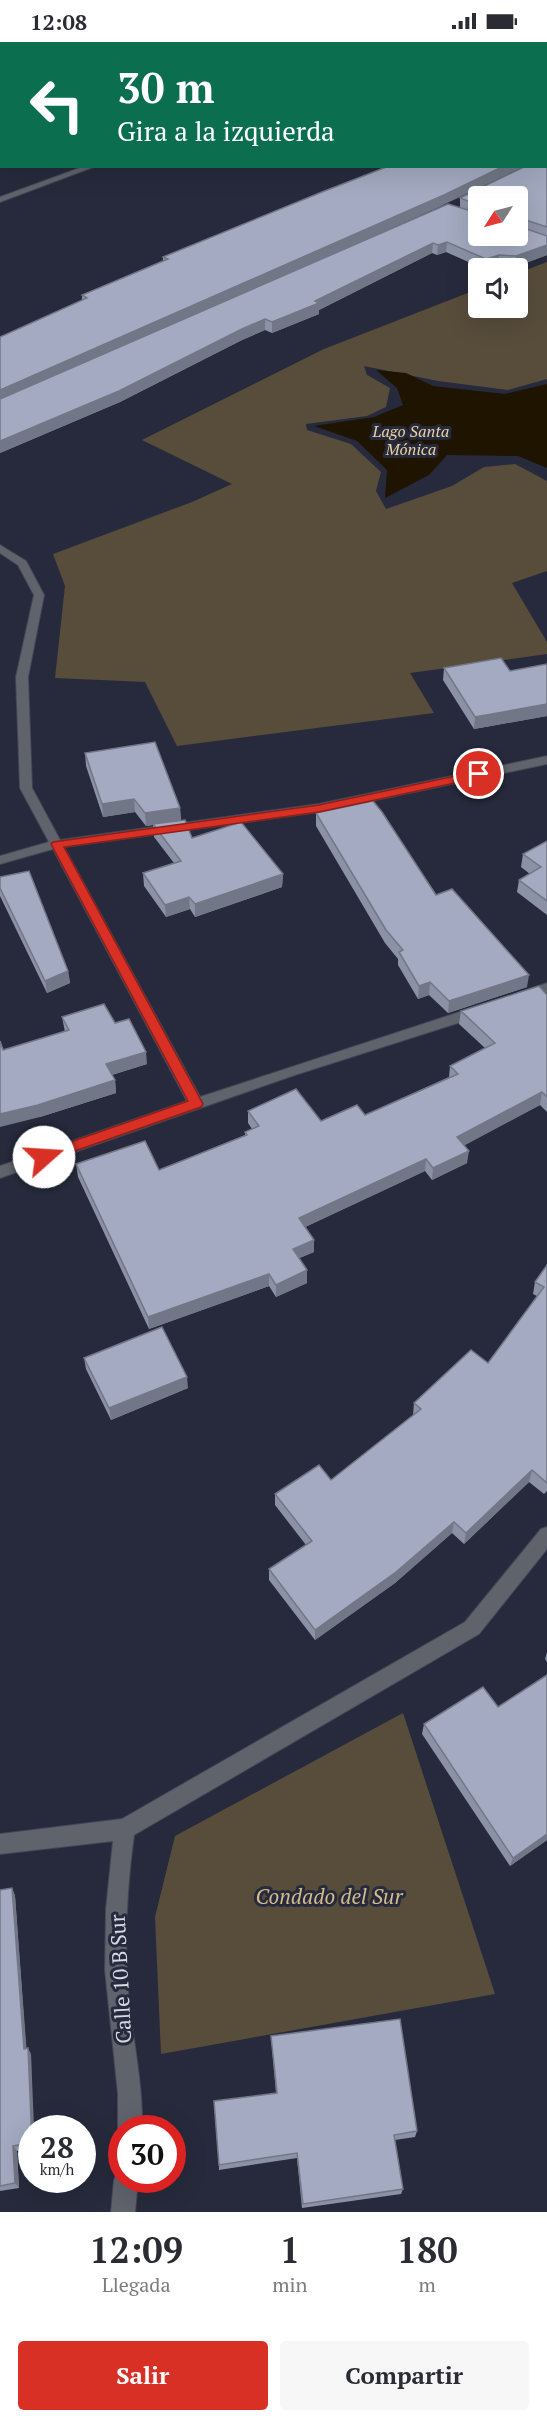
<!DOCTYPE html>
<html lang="es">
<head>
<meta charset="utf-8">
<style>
  :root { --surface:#fff; --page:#f7f7f7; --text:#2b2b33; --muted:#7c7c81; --accent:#d93025 }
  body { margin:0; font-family:"PT Serif",serif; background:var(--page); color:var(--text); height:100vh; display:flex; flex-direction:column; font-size:22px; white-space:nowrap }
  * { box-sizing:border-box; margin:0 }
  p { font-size:20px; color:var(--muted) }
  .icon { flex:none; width:33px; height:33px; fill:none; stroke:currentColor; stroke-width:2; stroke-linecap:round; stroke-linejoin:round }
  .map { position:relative; height:2170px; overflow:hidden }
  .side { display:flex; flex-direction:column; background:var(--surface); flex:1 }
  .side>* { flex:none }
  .guide { position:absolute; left:0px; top:0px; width:548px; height:126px; box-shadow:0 6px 24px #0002; background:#0b6e4f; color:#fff; overflow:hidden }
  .needle { width:39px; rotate:234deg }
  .tools { position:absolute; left:468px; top:144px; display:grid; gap:12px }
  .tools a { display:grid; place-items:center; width:60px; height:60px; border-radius:6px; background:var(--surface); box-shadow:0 6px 24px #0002; font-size:30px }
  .speed { position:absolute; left:18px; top:2073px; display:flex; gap:12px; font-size:30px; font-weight:700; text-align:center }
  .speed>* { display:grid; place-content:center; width:78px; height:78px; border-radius:50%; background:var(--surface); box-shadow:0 6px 24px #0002; line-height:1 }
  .speed small { font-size:15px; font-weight:400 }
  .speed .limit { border:9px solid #d22; background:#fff; color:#111 }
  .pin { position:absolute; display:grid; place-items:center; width:51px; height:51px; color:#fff; margin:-26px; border:3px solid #fff; border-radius:50%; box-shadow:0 2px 6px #0007 }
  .me { position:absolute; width:66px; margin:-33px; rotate:71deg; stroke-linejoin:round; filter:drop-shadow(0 0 4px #0008) }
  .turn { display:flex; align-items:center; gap:21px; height:126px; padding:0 18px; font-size:27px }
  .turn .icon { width:78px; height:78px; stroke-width:2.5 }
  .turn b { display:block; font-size:42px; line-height:51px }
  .eta { display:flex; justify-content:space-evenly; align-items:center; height:102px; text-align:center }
  .eta b { font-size:36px; font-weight:600; line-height:42px }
  .cta { display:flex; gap:12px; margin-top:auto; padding:12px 18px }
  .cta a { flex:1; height:69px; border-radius:6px; background:var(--accent); color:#fff; font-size:24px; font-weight:600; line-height:69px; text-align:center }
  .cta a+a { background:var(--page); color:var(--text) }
  .status { display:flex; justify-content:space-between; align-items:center; height:42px; padding:0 30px; background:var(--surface); direction:ltr }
  .status svg { height:16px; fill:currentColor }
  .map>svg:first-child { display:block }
  .green { fill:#584d3b }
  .water { fill:#1f1400 }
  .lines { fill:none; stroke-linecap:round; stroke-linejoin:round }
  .minor-casing { stroke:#424657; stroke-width:2 }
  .minor { fill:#60636c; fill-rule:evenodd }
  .wall { fill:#8c92a6; fill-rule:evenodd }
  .shaded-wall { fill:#727787 }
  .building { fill:#a3aac1; stroke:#727787; stroke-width:1.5 }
  .route { fill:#d93025; stroke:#8d1f18; stroke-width:1.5 }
  .labels { text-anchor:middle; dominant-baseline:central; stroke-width:6; stroke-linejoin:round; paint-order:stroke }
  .far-water-label { font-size:16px; font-style:italic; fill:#ecd1a0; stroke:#262a3c }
  .near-park-label { font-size:21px; font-style:italic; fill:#d5bb8a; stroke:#262a3c }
  .near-street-label { font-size:21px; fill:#d6d9e5; stroke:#262a3c }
</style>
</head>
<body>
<div class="status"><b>12:08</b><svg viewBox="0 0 49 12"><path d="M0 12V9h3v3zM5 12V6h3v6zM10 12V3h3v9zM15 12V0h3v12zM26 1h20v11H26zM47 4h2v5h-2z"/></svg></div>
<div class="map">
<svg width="547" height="2170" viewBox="0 0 547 2170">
  <rect width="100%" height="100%" fill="#262a3c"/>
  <g class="green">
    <polygon points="547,220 547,337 508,348 438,339 364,324 367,333 390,346 386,365 367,374 306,382 307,388 351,402 381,430 376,449 386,467 452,444 484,425 515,422 547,439 547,529 512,541 547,600 547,612 410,631 434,671 177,704 145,640 55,636 65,544 53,512 192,460 232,442 142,398 324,307 478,247 478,266 518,266 518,231"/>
    <polygon points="403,1671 495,1952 161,2012 155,1875 175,1794"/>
  </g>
  <polygon class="water" points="376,328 406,331 433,344 505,352 547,342 547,426 518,414 447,413 429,433 385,456 387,428 357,399 314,384 374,375 403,363 397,346"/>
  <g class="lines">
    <g class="minor-casing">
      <g id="minor">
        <polygon points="490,0 502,0 486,2"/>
        <rect x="546" y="91" width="1" height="4"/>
        <polygon points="85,124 96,124 0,160 0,155"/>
        <polygon points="0,503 26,519 44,553 28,635 32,746 60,798 319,762 547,714 547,722 319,770 64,805 200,1055 478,964 483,965 485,969 483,973 295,1033 0,1136 0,1124 187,1059 53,807 0,822 0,814 49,800 20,746 16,635 34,553 18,523 0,511"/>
        <polygon points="547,941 547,951 523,959 516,954 518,951"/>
        <path d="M547,1485V1507L479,1592L134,1793C127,1844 124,1897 128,1949C132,1995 143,2040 142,2086H122V2093L118,2086V2052L105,1928L106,1867L113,1799L0,1812V1792L122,1777L465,1580L541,1487Z"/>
        <polygon points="122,2128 122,2138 138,2138 135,2170 111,2170 114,2138 118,2130"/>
      </g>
    </g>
    <use href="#minor" class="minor"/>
  </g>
  <g class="wall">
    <path d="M547,98V213L515,225L498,224L490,226H482L446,210L437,213L432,211L319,268V272L272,291L265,288L242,298L120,360L0,411V295L82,258V253L163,219V215L443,163L310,222L460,166V156L546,124ZM478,154L518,194H478Z"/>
    <polygon points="547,622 547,674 474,687 443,638 444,626 510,629"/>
    <polygon points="85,711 180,766 181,779 192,796 283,832 282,845 195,875 190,867 166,875 144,844 143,831 174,821 154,795 153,783 146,784 135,770 103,775 86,724"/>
    <polygon points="316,771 436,853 527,945 448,971 429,953 418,957 398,923 398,917 385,901 316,784"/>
    <polygon points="547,799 547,873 517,850 519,838 530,832 521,825 523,812"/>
    <polygon points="0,835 68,929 70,941 47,951 0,854"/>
    <polygon points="547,953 547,1070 540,1063 464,1103 467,1121 432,1138 425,1129 305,1185 314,1210 299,1216 307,1228 307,1241 276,1255 269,1244 149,1287 78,1135 76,1122 159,1128 245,1093 245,1090 252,1087 248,1081 248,1069 321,1079 365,1073 449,1035 450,1024 485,1006 459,982 461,969"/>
    <polygon points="62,975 115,981 147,1022 112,1033 115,1038 116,1051 40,1075 3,1008 65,990"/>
    <polygon points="547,1223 547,1449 544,1452 529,1440 464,1502 452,1491 395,1541 315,1598 269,1538 269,1527 306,1503 275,1463 275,1452 331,1438 413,1373 414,1361 488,1321 537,1254 533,1252 535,1240"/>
    <polygon points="84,1316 188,1346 111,1378 86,1327"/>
    <polygon points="547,1610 547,1620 545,1617"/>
    <polygon points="424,1682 547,1798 510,1824 422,1692"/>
    <polygon points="12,1846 15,1854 26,2006 31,2012 32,2107 17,2109 19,2146 0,2149 0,1848"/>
    <polygon points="271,1994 417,2089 415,2095 395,2098 403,2147 401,2152 302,2166 297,2116 219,2128 219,2123 276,2051"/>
  </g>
  <g class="shaded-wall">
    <polygon points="504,124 525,124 443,163 0,360 0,348"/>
    <polygon points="447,200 446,210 437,213 438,203"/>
    <polygon points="433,201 432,211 319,268 319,272 272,291 272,280"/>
    <polygon points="547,203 547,213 515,225 516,214"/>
    <polygon points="499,213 498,224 490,226 486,226 486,217"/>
    <polygon points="265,277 265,288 242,298 120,360 0,411 0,399"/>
    <polygon points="547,662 547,674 474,687 475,675"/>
    <polygon points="134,757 135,770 103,775 102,762"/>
    <polygon points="180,766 181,779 146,784 145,771"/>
    <polygon points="283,832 282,845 195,875 195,862"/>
    <polygon points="189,855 190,867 166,875 165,863"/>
    <polygon points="68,929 70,941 47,951 45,939"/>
    <polygon points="529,933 527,945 448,971 449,959"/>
    <polygon points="430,940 429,953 418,957 419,944"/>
    <polygon points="146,1010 147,1022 108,1034 106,1022"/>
    <polygon points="115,1038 116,1051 40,1075 0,1085 0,1072"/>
    <polygon points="542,1050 540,1063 456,1108 457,1095"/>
    <polygon points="469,1109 467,1121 432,1138 433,1126"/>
    <polygon points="426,1117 425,1129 299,1188 299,1176"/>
    <polygon points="314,1198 314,1210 293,1219 293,1207"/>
    <polygon points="307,1228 307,1241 276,1255 276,1243"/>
    <polygon points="269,1232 269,1244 149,1287 148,1275"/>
    <polygon points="187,1335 188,1346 111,1378 109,1366"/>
    <polygon points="532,1428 529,1440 464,1502 466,1491"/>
    <polygon points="454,1480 452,1491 395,1541 315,1598 315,1588"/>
    <polygon points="547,1792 547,1798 510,1824 513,1816"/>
    <polygon points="12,1846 15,1854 27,2013 24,2007"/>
    <polygon points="28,2006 31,2012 34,2086 32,2086"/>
    <polygon points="13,2104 17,2109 19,2146 15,2141"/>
  </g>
  <g class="building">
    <polygon points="546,98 547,98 547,185 520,176 518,178 518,154 478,154 478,163 460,156 526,124 546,124"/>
    <polygon points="389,124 504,124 444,153 0,348 0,295 87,256 82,253 168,217 163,215 322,150"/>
    <polygon points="448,162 478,171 478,194 518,194 518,184 547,194 547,203 516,214 499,213 486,217 447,200 438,203 433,201 315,259 319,261 272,280 265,277 242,287 119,349 0,399 0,357"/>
    <polygon points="501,616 510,629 547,622 547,662 475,675 444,626"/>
    <polygon points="155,700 180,766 145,771 134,757 102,762 85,711"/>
    <polygon points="373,759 382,770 436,853 452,847 529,933 449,959 430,940 419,944 399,910 403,908 386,888 316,771"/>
    <polygon points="185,778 192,796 241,780 283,832 195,862 189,855 165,863 143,831 181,819 153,782"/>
    <polygon points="547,799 547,859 519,838 541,825 523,812"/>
    <polygon points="29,829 68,929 45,939 0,846 0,835"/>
    <polygon points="539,944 547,953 547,1055 542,1050 457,1095 469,1109 433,1126 426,1117 299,1176 314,1198 293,1207 307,1228 276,1243 269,1232 148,1275 76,1122 145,1099 159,1128 247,1093 245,1090 259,1084 248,1069 296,1047 321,1079 357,1063 365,1073 458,1032 450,1024 495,1001 461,969"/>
    <polygon points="104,962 115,981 129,977 146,1010 106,1022 115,1038 38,1063 0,1072 0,999 3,1008 69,988 62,975"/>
    <polygon points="547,1223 547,1441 532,1428 466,1491 454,1480 396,1530 315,1588 269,1527 312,1499 275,1452 319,1423 331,1438 421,1367 414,1361 471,1308 488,1321 544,1245 535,1240"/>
    <polygon points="162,1285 187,1335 109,1366 84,1316"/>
    <polygon points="547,1633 547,1792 513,1816 424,1682 483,1645 498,1665"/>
    <polygon points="12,1846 24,2007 28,2006 32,2101 13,2104 15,2141 0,2144 0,1848"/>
    <polygon points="400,1977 417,2089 394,2093 403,2147 303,2162 297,2111 219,2123 214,2059 277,2051 271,1994"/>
  </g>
  <polygon class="route" points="479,729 483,730 483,735 319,770 64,805 203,1062 201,1065 49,1118 39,1118 37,1115 39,1111 188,1059 51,802 53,800 319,763"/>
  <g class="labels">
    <g class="far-water-label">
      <text x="411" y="389">Lago Santa<tspan x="411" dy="18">Mónica</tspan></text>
    </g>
    <g class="near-park-label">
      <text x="329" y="1854">Condado del Sur</text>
    </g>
    <g class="near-street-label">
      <text transform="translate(120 1937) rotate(-93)">Calle 10 B Sur</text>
    </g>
  </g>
</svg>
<div class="tools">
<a><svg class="needle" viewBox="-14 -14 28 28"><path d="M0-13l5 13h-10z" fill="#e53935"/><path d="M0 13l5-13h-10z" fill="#7c7c81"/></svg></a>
<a><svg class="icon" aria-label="sound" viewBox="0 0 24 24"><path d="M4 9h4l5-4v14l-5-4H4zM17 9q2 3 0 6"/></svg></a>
</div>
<div class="speed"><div>28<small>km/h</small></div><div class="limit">30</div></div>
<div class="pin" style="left:479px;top:732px;background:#d93025"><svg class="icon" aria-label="arrive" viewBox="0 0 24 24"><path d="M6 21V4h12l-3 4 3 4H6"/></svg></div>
<svg class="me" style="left:44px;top:1115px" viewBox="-20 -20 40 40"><circle r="19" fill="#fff"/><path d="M0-13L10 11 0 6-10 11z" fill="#d93025"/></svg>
<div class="guide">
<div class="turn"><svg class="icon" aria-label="left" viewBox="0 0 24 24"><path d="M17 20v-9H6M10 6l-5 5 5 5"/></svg><div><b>30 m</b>Gira a la izquierda</div></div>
</div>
</div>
<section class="side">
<div class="eta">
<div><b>12:09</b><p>Llegada</p></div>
<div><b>1</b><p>min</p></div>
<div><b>180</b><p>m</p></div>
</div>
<div class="cta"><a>Salir</a><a>Compartir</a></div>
</section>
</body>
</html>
